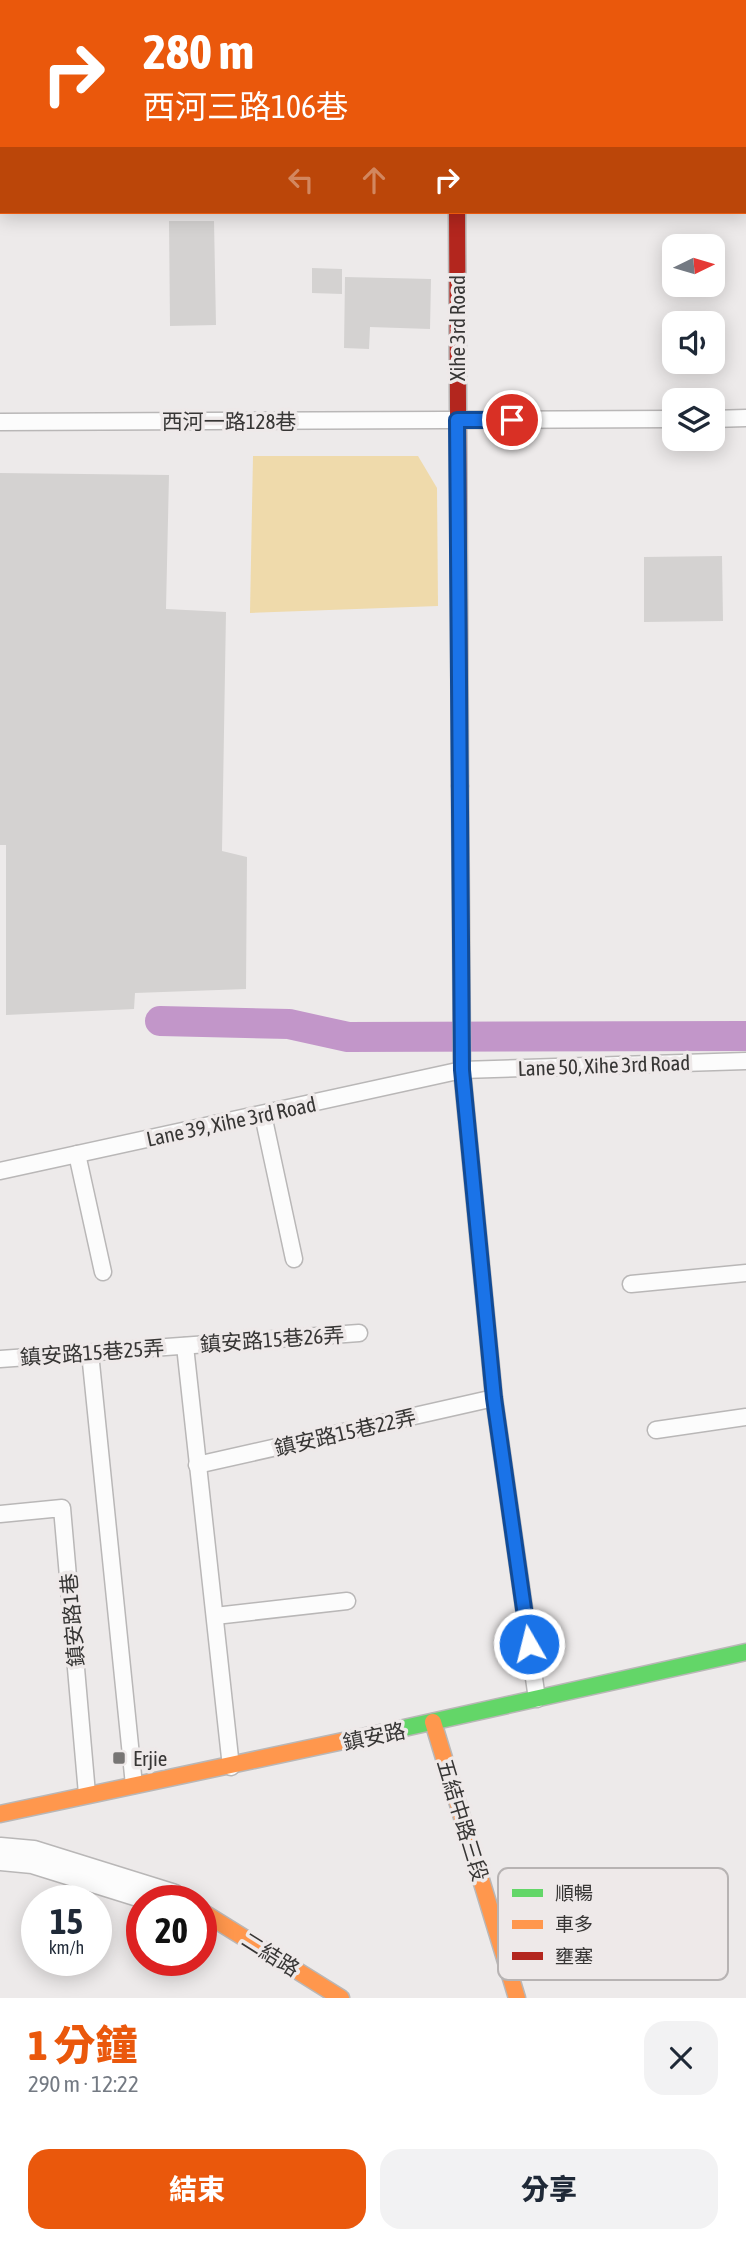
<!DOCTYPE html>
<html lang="zh-TW">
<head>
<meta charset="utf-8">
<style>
  :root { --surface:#fff; --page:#f2f2f3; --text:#1f2937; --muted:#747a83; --accent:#ea580c }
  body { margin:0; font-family:"Asap Condensed","Noto Sans TC",sans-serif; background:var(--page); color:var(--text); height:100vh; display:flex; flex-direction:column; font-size:26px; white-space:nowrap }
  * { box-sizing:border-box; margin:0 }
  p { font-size:23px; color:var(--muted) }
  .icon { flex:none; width:38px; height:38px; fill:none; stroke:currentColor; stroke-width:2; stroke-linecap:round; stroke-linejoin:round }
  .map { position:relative; height:1998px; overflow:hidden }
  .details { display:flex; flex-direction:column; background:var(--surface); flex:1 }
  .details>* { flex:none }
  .top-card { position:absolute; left:0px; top:0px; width:747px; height:214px; box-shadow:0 4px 18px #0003; background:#ea580c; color:#fff; overflow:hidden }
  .needle { width:46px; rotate:85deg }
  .fabs { position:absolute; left:662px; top:234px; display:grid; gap:14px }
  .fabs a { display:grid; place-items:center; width:63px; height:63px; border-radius:14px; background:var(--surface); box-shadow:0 4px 18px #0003; font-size:35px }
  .speed { position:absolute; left:21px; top:1885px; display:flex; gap:14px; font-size:35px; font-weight:700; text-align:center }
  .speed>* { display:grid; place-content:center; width:91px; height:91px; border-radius:50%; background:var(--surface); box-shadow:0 4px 18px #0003; line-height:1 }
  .speed small { font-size:18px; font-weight:400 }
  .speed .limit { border:10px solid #d22; background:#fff; color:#111 }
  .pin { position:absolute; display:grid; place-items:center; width:60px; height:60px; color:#fff; margin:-30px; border:4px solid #fff; border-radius:50%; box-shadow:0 2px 7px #0007 }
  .me { position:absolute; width:77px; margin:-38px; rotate:352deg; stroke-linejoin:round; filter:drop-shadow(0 0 5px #0008) }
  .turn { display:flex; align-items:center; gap:24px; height:147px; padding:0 28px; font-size:32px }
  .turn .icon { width:91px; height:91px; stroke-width:2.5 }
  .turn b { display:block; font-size:49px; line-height:60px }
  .lanes { display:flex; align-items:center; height:66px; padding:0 28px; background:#0003; justify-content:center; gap:35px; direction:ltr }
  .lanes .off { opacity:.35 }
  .round { display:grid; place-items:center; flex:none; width:74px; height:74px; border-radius:21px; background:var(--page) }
  .summary { display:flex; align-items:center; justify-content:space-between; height:119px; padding:0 28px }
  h1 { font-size:42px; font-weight:800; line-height:52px; color:var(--accent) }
  .button { display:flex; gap:14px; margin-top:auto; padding:14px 28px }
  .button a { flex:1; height:80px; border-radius:21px; background:var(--accent); color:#fff; font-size:28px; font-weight:800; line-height:80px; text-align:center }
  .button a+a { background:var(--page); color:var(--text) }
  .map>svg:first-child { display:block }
  .green { fill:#efdaab }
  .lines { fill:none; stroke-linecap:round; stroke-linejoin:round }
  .canal { stroke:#c296c9; stroke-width:30 }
  .building { fill:#d4d2d1 }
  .lane-casing { stroke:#b9b7b7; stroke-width:19 }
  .street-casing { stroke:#b9b7b7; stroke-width:35 }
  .fast-casing { stroke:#b9b7b7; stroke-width:19 }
  .slow-casing { stroke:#b9b7b7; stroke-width:19 }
  .jam-casing { stroke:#b9b7b7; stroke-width:19 }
  .lane { stroke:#fcfcfc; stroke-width:16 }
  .street { stroke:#fcfcfc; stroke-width:32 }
  .fast { stroke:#63d668; stroke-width:16 }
  .slow { stroke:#ff974d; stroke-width:16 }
  .jam { stroke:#b3261e; stroke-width:16 }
  .route-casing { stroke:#114b97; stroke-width:18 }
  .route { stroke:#1a73e8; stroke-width:12 }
  .poi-dot { fill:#777574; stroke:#eee9e9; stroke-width:2.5 }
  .labels { text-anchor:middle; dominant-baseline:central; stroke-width:7; stroke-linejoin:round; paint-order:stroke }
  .street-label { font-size:21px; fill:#373635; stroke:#eee9e9 }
  .poi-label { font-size:21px; fill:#373635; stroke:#eee9e9; text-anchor:start }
  .key { fill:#eee9e9; stroke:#b7b3b3; stroke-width:2 }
  .key-label { font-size:19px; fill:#373635 }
</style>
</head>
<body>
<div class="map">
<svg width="746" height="1998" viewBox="0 0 746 1998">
  <rect width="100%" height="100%" fill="#edeaea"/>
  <polygon class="green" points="253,456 418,456 437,488 438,606 250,613"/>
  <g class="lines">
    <polyline class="canal" points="160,1021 289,1024 348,1037 746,1036"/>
  </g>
  <g class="building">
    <polygon points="169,221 214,221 216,325 170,326"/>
    <polygon points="312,268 342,269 342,294 312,293"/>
    <polygon points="345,277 431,279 430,329 370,327 369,349 344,348"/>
    <polygon points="0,473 169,475 166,609 226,612 222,851 247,857 246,989 135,993 134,1009 6,1015 6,845 0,845"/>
    <polygon points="722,556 723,621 644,622 644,557"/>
  </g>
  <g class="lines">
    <g class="lane-casing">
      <g id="lane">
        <polyline points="712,419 746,418"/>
        <polyline points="0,422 674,419"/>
        <polyline points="462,1070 494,1398 537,1699"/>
        <polyline points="263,1115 294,1259"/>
        <polyline points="77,1154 103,1272"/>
        <polyline points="0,1171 462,1070 746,1061"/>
        <polyline points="631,1284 746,1273"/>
        <polyline points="185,1346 231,1767"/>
        <polyline points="90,1353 134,1785"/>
        <polyline points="0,1359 359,1333"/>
        <polyline points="656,1430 746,1417"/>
        <polyline points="197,1465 494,1398"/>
        <polyline points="0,1514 62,1508 87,1794"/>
        <polyline points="215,1616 347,1601"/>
      </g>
    </g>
    <g class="street-casing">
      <g id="street">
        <polyline points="457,0 457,2"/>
        <polyline points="0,1854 33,1857 171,1900"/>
      </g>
    </g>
    <g class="fast-casing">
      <g id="fast">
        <polyline points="460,786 462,1070"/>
        <polyline points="395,1730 746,1652"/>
      </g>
    </g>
    <g class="slow-casing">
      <g id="slow">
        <polyline points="433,1722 517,1998"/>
        <polyline points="0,1814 395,1730"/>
        <polyline points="201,1911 341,1998"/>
      </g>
    </g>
    <g class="jam-casing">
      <polyline id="jam" points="457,212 460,786"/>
    </g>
    <use href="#lane" class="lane"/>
    <use href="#street" class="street"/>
    <use href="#fast" class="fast"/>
    <use href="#slow" class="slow"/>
    <use href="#jam" class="jam"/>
  </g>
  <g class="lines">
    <g class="route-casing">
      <polyline id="route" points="512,420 457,420 462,1070 494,1398 529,1644"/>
    </g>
    <use href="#route" class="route"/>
  </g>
  <rect class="poi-dot" x="112" y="1751" width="14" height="14" rx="3.5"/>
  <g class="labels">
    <g class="street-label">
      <text transform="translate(457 328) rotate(-90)">Xihe 3rd Road</text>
      <text x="229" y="421">西河一路128巷</text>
      <text transform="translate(604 1065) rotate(-2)">Lane 50, Xihe 3rd Road</text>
      <text transform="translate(231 1121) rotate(-12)">Lane 39, Xihe 3rd Road</text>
      <text transform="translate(272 1339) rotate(-4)">鎮安路15巷26弄</text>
      <text transform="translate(92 1352) rotate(-4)">鎮安路15巷25弄</text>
      <text transform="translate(345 1432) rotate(-13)">鎮安路15巷22弄</text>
      <text transform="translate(72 1620) rotate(-95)">鎮安路1巷</text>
      <text transform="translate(374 1736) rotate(-12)">鎮安路</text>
      <text transform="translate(463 1820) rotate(73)">五結中路三段</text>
      <text transform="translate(271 1954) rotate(32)">二結路</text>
    </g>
    <g class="poi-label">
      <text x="133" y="1758">Erjie</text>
    </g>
  </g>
  <rect x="498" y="1868" width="230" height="112" rx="10" class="key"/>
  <rect x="512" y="1889" width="31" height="8" fill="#63d668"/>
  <rect x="512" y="1920" width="31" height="9" fill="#ff974d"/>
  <rect x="512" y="1952" width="31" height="8" fill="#b3261e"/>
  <g class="key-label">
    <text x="555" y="1900">順暢</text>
    <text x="555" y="1931">車多</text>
    <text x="555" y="1963">壅塞</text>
  </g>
</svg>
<div class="fabs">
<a><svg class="needle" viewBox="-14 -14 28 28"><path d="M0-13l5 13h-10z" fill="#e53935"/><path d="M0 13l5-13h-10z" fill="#747a83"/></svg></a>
<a><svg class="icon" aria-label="sound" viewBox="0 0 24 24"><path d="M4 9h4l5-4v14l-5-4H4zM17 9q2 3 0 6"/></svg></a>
<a><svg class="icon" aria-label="layers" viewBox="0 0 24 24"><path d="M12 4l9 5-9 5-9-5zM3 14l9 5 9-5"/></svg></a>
</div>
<div class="speed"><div>15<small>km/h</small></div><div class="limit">20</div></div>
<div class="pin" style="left:512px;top:420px;background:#d93025"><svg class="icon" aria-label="arrive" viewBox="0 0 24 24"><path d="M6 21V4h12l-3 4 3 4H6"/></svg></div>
<svg class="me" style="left:529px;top:1644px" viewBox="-20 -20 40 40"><circle r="17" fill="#1a73e8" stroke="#fff" stroke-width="3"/><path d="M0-11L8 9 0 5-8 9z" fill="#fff"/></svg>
<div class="top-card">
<div class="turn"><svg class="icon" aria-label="right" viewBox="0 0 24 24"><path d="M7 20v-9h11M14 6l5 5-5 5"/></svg><div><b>280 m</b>西河三路106巷</div></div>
<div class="lanes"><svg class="icon off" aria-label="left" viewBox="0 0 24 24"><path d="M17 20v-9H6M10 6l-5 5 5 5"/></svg><svg class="icon off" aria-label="ahead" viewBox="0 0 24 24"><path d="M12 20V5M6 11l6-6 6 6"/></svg><svg class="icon" aria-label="right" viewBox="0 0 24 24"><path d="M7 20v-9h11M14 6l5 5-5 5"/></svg></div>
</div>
</div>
<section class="details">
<div class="summary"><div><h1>1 分鐘</h1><p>290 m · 12:22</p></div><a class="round"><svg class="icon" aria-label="close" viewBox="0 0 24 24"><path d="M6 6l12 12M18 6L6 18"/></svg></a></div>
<div class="button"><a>結束</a><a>分享</a></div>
</section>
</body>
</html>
